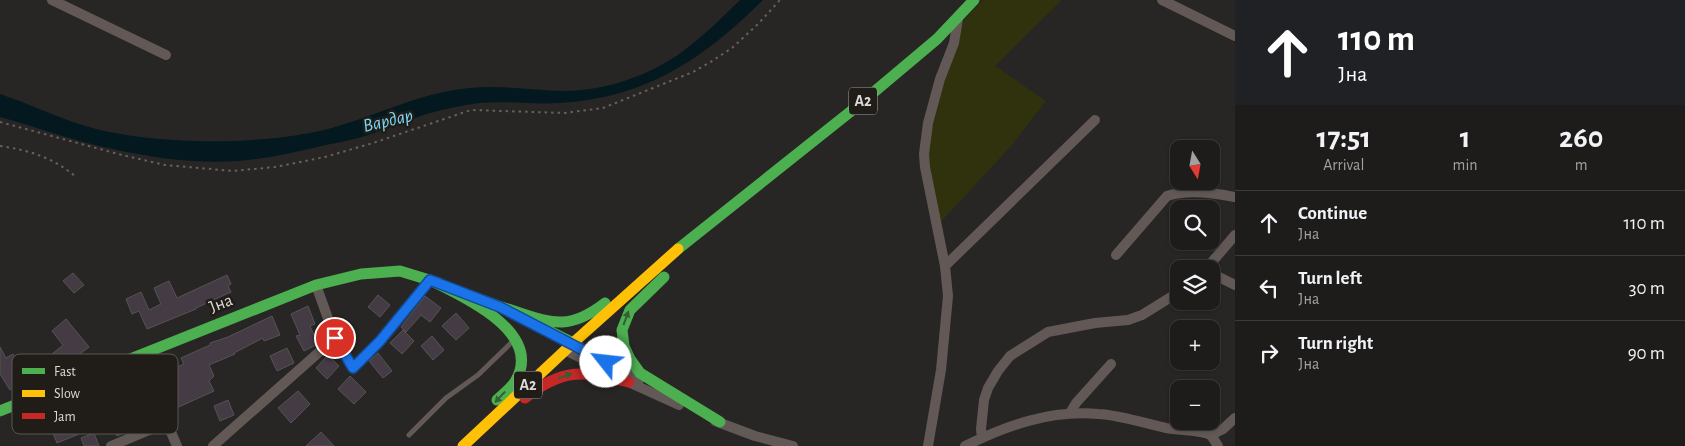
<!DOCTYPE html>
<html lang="en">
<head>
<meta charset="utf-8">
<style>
  :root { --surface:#1e1c1b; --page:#262524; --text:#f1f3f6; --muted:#a1a1a3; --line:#3c3a3a }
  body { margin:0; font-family:"Alegreya Sans",sans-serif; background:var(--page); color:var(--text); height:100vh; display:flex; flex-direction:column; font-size:19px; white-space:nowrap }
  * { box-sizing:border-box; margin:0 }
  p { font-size:16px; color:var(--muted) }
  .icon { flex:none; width:28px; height:28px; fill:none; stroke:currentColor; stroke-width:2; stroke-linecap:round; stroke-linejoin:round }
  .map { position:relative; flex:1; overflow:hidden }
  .panel { display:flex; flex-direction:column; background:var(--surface); width:450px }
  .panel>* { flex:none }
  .top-card { background:#202124; color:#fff; overflow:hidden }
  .needle { width:32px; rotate:169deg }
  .tools { position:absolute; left:1170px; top:140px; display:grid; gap:10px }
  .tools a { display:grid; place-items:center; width:50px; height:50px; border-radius:10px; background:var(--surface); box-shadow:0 1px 4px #0004,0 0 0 1px var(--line); font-size:25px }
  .pin { position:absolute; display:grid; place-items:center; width:42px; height:42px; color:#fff; margin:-21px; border:2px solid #fff; border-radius:50%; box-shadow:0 1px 5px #0007 }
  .me { position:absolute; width:55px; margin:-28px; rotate:299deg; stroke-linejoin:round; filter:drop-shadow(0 0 4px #0008) }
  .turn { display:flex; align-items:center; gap:18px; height:105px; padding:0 20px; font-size:22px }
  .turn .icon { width:65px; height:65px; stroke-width:2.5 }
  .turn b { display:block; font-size:35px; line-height:42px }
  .eta { display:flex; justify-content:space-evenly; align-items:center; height:85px; text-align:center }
  .eta b { font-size:30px; font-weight:700; line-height:35px }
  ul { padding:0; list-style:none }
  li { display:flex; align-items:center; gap:15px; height:65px; padding:0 20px; border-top:1px solid var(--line) }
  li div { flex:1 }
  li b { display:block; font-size:19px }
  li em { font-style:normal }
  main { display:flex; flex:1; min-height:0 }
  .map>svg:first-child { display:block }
  .green { fill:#30320d }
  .water { fill:#04181f }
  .building { fill:#443b44; stroke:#555353 }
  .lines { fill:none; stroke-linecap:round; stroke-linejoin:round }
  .path { stroke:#66605e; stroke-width:2; stroke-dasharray:2.5 4; stroke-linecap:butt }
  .lane { stroke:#625957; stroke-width:5 }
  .street { stroke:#625957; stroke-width:10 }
  .fast { stroke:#4caf50; stroke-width:11 }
  .slow { stroke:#ffc107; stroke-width:11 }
  .jam { stroke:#c62828; stroke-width:11 }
  .oneway { fill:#345f32 }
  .route-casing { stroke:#114b97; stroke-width:12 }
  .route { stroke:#1a73e8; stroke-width:9 }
  .labels { text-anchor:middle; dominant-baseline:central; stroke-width:5; stroke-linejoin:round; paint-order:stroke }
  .shield { fill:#201d19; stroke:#a4a19e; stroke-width:1 }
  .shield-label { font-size:16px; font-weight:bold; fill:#dcdad7 }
  .street-label { font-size:18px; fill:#dcdad7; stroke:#201d19 }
  .water-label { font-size:19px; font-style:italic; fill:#7ad8f7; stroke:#201d19 }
  .key { fill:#201d19; stroke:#585652; stroke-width:1 }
  .key-label { font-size:14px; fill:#dcdad7 }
</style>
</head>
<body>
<main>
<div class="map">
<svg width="1235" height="446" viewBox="0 0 1235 446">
  <rect width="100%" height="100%" fill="#282624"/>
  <polygon class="green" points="983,0 1062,0 995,66 1046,101 1011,146 937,226 924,154 954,43 965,19"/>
  <path class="water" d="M740,0H763C703,59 647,98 559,103C528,105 497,99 466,105C449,108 431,112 415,118C398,123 382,131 365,136C350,141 333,143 318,147C291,153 265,159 238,161C197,164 153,158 113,149C76,142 37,127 0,117V94C30,104 58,118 89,127C152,145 251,145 315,132C363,122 406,98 454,90C491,83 527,90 564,91C604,91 649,76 682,52C702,37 722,18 740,0Z"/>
  <g class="building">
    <polygon points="73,273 84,285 74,293 63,281"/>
    <polygon points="227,275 231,284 228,286 231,292 196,308 196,309 147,329 139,311 132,314 126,299 141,292 149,310 161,304 154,288 169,281 177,298"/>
    <polygon points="378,295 390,305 380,317 368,307"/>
    <polygon points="425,296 441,308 430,322 421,315 406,332 401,327"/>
    <polygon points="308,306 315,324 310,326 318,344 304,351 296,336 300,335 291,314"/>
    <polygon points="456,313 469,328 456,340 442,326"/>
    <polygon points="272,316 280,335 264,341 263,338 234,353 235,354 209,365 214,376 209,381 214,391 172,410 157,376 184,364 181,358 210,345 210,343 228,337"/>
    <polygon points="66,319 89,347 71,361 74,364 59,375 46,359 63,345 52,331"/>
    <polygon points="403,330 414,341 402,354 390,343"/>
    <polygon points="432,336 444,350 433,360 421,346"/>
    <polygon points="0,347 6,358 13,354 29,379 10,390 0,374"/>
    <polygon points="287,348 294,363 277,371 270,356"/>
    <polygon points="378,353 392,371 383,378 369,361"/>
    <polygon points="328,355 339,366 327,379 316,368"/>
    <polygon points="130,374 151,421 117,436 106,411 99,414 90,392"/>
    <polygon points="350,376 366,392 354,404 338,389"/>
    <polygon points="298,391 310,404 291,423 278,408"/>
    <polygon points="228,400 234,415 220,421 214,406"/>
    <polygon points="75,423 79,434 57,443 52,431"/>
    <polygon points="321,432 334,446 306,446"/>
    <polygon points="94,433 99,446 84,446 81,438"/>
  </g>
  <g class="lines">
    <g class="path">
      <polyline points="0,122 122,155 165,165 233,171 275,167 325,157 373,143 471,110 564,113 603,108 693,72 709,63 732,48 758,24 780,0"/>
      <path d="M0,146C29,150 54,158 76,177"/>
    </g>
    <polyline class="lane" points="409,435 446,398 478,375 512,342"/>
    <g class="street">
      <polyline points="52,0 166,55"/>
      <polyline points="1162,0 1235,36"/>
      <path d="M1116,255L1167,196C1187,189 1215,193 1235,197"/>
      <polyline points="945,266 1095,120"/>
      <polyline points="1210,269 1212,262 1235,235"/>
      <polyline points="1211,271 1213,274 1235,285"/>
      <polyline points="335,338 353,368 380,341 430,280"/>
      <polyline points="573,343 639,380"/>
      <polyline points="565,350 609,372"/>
      <polyline points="138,356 177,446"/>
      <polyline points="624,380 679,405"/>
      <polyline points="1070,413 1076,403 1111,364"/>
      <polyline points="715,421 755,436 793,446"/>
      <polyline points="1211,435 1218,446"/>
      <polyline points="982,438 981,429 984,400 988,388 998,371 1010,356 1048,332 1095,323 1128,320 1142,315 1179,292"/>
      <polyline points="111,446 166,423"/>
      <polyline points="213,446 335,338 316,285"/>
      <polyline points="928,446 941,370 948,296 945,266 925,167 924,154 928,123 940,79 954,43 958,19"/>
      <path d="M965,446C1008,425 1050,410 1098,414C1120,415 1144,423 1166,428C1181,431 1196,429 1211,435L1223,429L1235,418"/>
    </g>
    <g class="fast">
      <polyline points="678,249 855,108 937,39 974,0"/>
      <polyline points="664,277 630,310 622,330 624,346 630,359 640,373 720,422"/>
      <path d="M430,280C463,296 543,332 516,380C512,388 503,394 497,400"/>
      <polyline points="471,296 501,307 573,343"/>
      <path d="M501,307C546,320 564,335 605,303"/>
      <polyline points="0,411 316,285 361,274 400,271 439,283"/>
    </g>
    <polyline class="slow" points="463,446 573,343 678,249"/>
    <path class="jam" d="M525,398C563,367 584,371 629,382"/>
  </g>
  <defs><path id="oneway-solid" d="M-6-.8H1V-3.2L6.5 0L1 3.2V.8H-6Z" transform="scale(1.25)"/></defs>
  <g class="oneway">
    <use href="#oneway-solid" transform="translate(626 318) rotate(-70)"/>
    <use href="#oneway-solid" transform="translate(565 376) rotate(-20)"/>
    <use href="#oneway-solid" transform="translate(500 397) rotate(133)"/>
  </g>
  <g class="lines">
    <g class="route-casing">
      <polyline id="route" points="335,338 353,368 380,341 430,280 500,307 606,362"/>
    </g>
    <use href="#route" class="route"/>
  </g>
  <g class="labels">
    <g class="shield">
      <rect x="849" y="87.5" width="28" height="27" rx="4"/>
      <rect x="514" y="371.5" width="28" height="27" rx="4"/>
    </g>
    <g class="shield-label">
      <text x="863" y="101">A2</text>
      <text x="528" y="385">A2</text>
    </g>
    <g class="street-label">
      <text transform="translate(221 304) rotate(-21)">Јна</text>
    </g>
    <g class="water-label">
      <text transform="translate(388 121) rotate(-13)">Вардар</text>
    </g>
  </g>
  <rect x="12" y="354" width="166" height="80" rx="8" class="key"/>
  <rect x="22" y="368" width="23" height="6" fill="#4caf50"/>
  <rect x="22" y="390" width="23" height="7" fill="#ffc107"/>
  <rect x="22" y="413" width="23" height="6" fill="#c62828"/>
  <g class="key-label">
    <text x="54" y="376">Fast</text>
    <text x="54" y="398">Slow</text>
    <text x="54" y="421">Jam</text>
  </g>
</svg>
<div class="tools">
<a><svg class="needle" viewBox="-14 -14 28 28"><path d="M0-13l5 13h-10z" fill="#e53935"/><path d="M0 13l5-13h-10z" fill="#a1a1a3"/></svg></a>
<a><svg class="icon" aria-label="search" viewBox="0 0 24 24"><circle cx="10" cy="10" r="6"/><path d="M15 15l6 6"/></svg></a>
<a><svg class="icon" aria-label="layers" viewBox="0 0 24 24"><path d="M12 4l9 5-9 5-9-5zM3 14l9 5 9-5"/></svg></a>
<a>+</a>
<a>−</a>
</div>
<div class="pin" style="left:335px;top:338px;background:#d93025"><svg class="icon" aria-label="arrive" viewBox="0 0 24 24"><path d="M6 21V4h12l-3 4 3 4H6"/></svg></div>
<svg class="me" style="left:606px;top:362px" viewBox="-20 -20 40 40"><circle r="19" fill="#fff"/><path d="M0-13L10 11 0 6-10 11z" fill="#1a73e8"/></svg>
</div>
<section class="panel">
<div class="top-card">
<div class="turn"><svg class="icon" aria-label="ahead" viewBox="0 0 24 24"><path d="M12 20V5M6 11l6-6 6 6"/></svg><div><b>110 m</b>Јна</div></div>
</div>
<div class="eta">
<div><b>17:51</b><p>Arrival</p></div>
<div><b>1</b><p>min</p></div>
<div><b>260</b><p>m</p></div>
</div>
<ul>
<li><svg class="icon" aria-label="ahead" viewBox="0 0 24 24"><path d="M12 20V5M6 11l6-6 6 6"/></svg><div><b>Continue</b><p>Јна</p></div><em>110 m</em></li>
<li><svg class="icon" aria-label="left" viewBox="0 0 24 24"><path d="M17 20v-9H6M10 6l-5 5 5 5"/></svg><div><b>Turn left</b><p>Јна</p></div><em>30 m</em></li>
<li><svg class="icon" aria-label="right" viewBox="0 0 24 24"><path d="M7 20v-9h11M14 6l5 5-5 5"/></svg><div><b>Turn right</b><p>Јна</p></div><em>90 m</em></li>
</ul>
</section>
</main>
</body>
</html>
